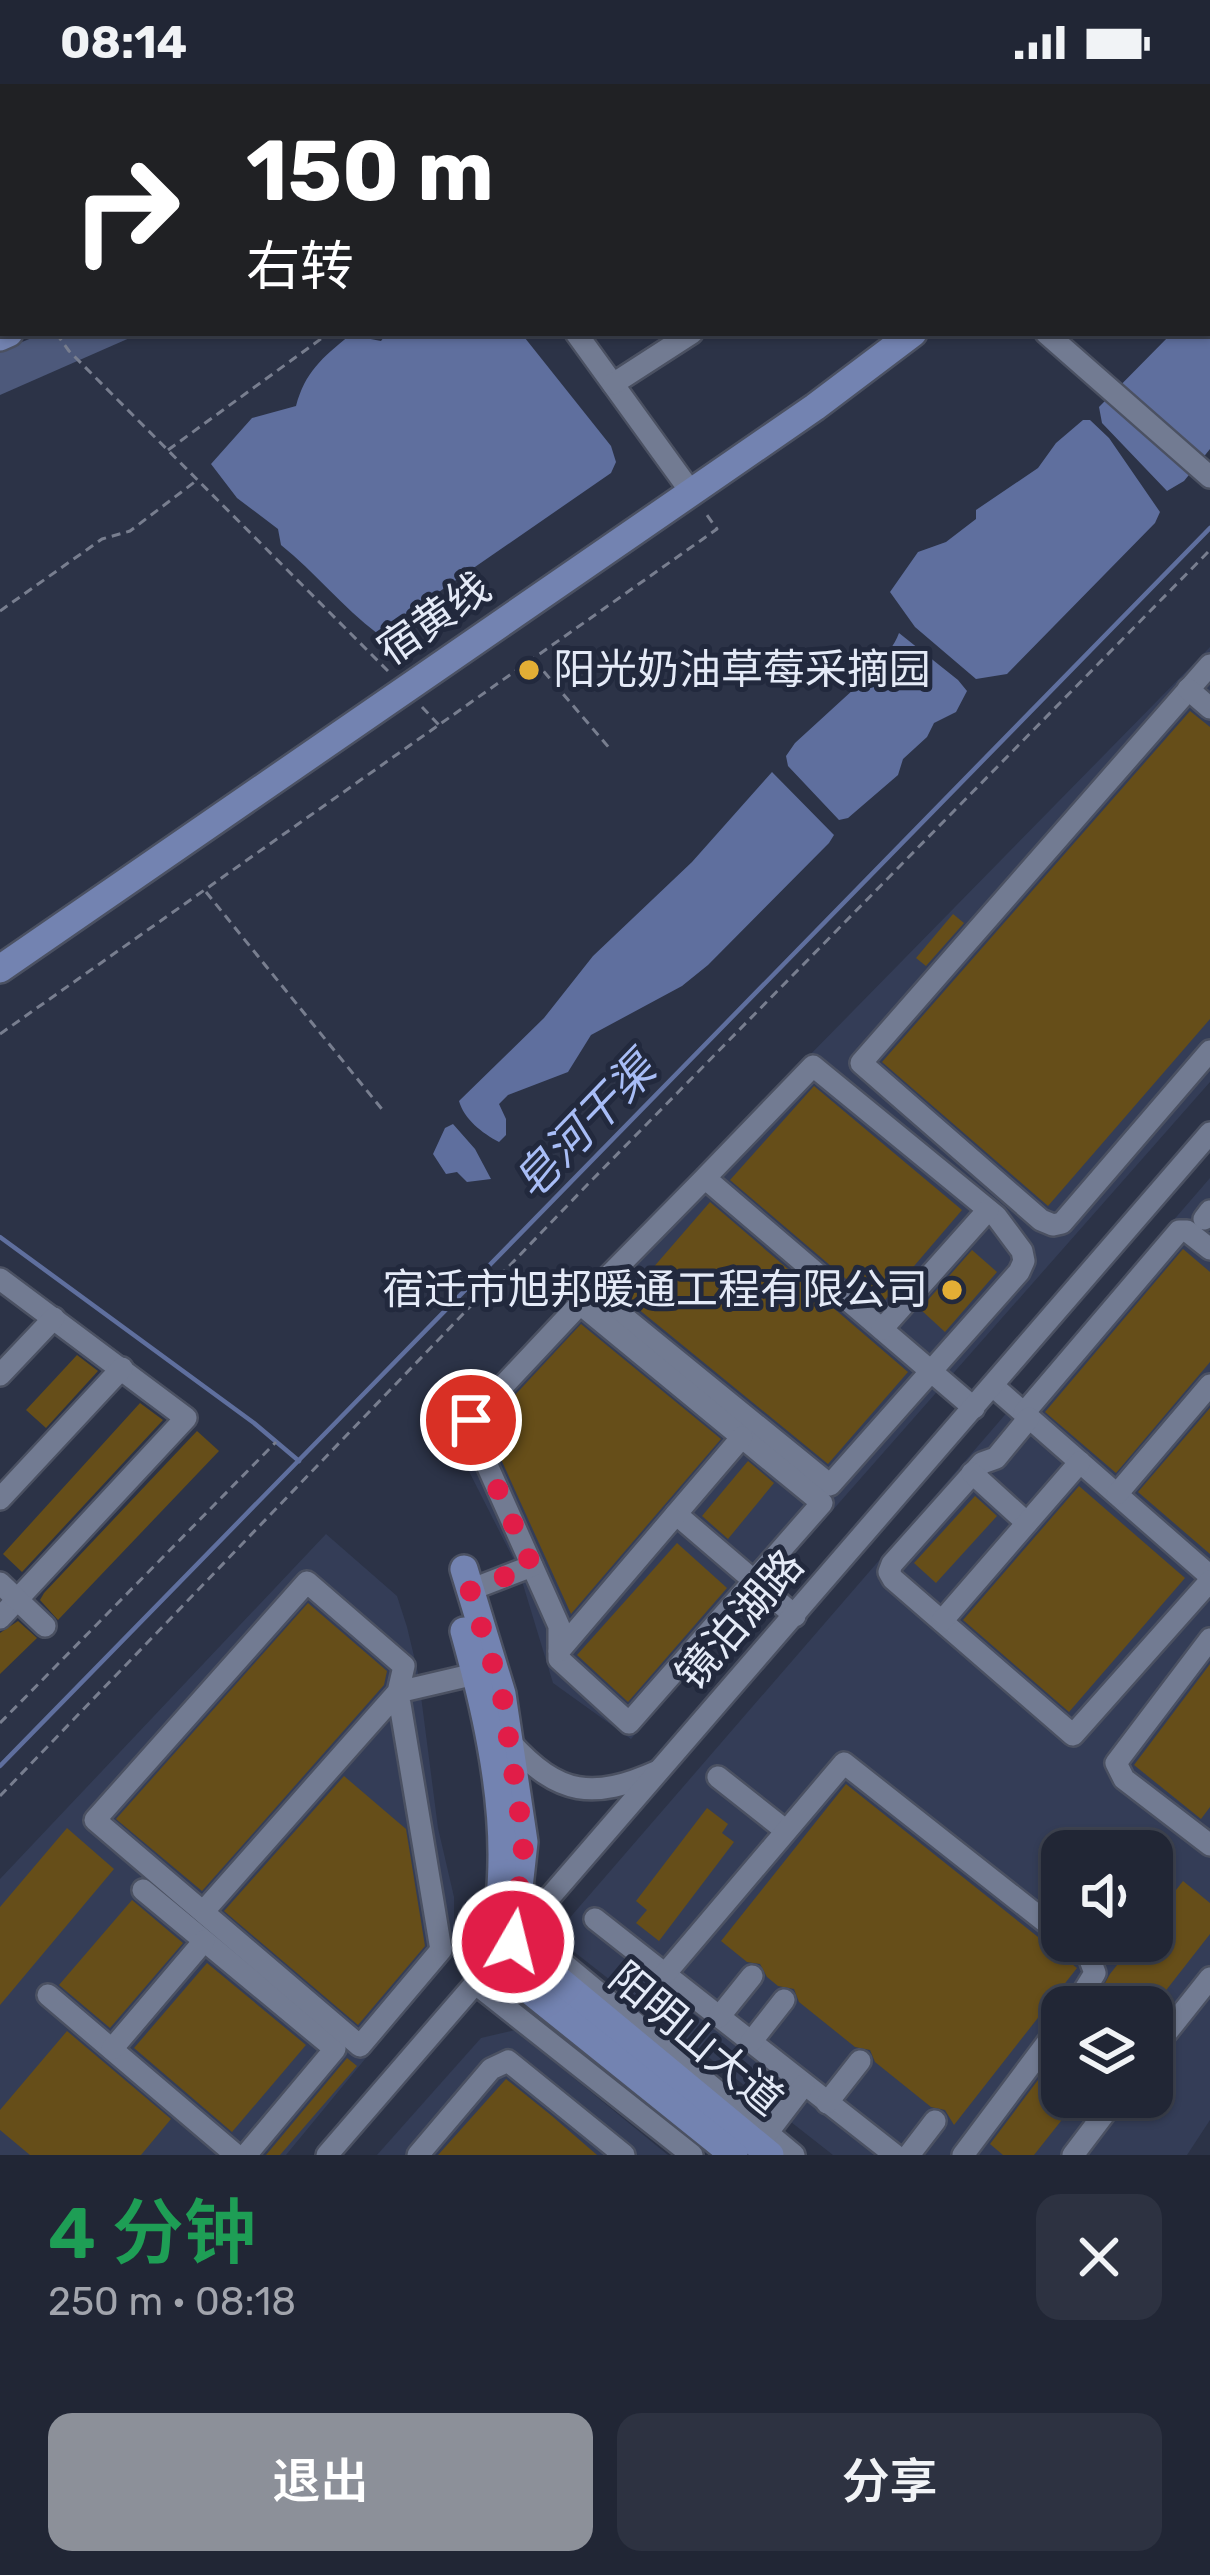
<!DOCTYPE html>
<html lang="zh">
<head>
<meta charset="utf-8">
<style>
  :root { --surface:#212635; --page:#2d3241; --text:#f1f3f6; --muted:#a2a5ad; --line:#3e4350; --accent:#8c9099 }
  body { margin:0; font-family:Rubik,"Noto Sans SC",sans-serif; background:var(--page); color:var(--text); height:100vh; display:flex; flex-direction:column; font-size:45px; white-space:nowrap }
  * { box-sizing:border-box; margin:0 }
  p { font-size:39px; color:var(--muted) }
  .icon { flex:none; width:66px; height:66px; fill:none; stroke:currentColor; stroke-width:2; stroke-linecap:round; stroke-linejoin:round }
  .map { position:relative; height:2071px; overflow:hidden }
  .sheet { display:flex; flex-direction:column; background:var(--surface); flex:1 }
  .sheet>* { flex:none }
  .hud { position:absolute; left:0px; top:0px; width:1212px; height:252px; box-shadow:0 3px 9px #0004,0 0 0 3px var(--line); background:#202124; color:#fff; overflow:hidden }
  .fabs { position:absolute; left:1041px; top:1746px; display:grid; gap:24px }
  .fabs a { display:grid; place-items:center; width:132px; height:132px; border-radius:24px; background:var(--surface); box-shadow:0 3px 9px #0004,0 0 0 3px var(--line); font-size:60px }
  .pin { position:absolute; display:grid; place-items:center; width:102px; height:102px; color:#fff; margin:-51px; border:6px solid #fff; border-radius:50%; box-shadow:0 3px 12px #0007 }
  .me { position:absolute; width:132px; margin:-66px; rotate:8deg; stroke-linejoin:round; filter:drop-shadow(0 0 9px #0008) }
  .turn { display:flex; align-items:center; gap:42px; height:252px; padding:0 48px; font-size:54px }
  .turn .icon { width:156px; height:156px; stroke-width:2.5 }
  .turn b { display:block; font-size:84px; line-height:102px }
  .round { display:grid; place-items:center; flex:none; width:126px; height:126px; border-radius:24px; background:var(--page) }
  .summary { display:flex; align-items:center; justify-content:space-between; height:204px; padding:0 48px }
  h1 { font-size:72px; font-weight:600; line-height:90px; color:#1e9e55 }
  .primary-button { display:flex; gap:24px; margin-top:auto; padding:24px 48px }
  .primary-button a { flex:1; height:138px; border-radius:24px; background:var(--accent); color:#fff; font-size:48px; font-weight:600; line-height:138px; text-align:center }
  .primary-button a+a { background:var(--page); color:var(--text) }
  .status { display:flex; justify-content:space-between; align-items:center; height:84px; padding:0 60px; background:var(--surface); direction:ltr }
  .status svg { height:33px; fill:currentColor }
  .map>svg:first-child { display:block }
  .built { fill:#343d57; fill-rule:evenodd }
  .green { fill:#4d597b }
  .water { fill:#5f6f9e }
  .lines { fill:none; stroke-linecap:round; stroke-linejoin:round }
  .stream { stroke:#5f6f9e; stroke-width:4.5 }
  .building { fill:#664e19 }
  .minor-casing { stroke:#4b5162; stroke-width:26 }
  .major-casing { stroke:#4b5162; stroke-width:32 }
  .path { stroke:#787e8f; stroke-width:3; stroke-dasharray:9 6; stroke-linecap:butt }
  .minor { stroke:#727b92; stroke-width:21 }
  .major { stroke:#7383b1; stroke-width:27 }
  .route { stroke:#e11d48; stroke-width:21; stroke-dasharray:0 37.8 }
  .poi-dot { fill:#e3ae35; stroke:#22293d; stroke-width:4.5 }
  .labels { text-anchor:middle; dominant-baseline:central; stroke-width:10; stroke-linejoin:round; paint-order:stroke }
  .street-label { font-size:42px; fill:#e4eaf7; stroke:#22293d }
  .poi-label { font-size:42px; fill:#e4eaf7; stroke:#22293d; text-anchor:start }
  .water-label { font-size:45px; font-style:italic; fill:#a8bdf6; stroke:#22293d }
</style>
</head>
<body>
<div class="status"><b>08:14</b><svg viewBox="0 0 49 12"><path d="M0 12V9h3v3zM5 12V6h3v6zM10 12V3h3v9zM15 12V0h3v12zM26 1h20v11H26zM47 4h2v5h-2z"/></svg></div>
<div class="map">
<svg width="1210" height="2071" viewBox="0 0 1210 2071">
  <rect width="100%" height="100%" fill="#2c3347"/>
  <g class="built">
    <polygon points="1210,563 1210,998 631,1655 553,1599 518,1484 446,1342"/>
    <path d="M1210,1094V2036L1187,2071H833L554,1852ZM1062,1767H1152V1857H1062ZM1062,1923H1152V2013H1062Z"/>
    <polygon points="326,1450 397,1512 407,1543 418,1589 438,1744 454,1813 454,1867 286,2071 0,2071 0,1795"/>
    <polygon points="515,1946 668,2071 377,2071 481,1954"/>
  </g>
  <polygon class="green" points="44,249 141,249 0,311 0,267"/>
  <g class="water">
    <polygon points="1210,211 1210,365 1184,397 1167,407 1102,339 1099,323 1172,249 1209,249"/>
    <path d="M387,249H521L611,362L616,378L611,389L378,550C342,523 315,488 281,461L278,445L237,414L211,380L252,334L296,322C305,288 322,274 350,251L381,257Z"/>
    <polygon points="1083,336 1090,336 1109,354 1160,428 1155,439 1007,590 976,595 915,543 890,508 918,468 946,458 976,435 976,426 1038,384 1056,359"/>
    <path d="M899,549L958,596L967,607L956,628L934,639L927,653L903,675L898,691L848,734L839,736L788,682L786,672L795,659L854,605L862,606C870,575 889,576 899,549Z"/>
    <path d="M772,688L834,751L829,759L708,881L682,902L591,951L568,988L508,1011L499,1020L506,1035V1051L499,1058C482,1049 464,1035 459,1017L544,934L593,872L692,778Z"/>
    <polygon points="453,1040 475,1065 491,1095 467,1098 457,1088 446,1090 433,1070 445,1044"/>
  </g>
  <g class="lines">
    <g class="stream">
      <polyline points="0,1153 254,1339 299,1377"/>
      <polyline points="0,1682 1210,444"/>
    </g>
  </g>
  <g class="building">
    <polygon points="1190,627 1210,643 1210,935 1048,1122 882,978"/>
    <polygon points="953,830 964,839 926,882 916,874"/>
    <polygon points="814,1002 962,1126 879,1223 730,1096"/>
    <polygon points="710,1118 908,1288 828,1380 626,1215"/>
    <polygon points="1183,1165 1210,1188 1210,1278 1116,1389 1045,1328"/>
    <polygon points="972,1166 997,1188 945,1248 920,1225"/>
    <polygon points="581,1240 721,1355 571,1530 486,1342"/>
    <polygon points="77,1271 98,1287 46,1344 26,1326"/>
    <polygon points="140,1319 163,1336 22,1488 3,1470"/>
    <polygon points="1210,1324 1210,1470 1138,1408"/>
    <polygon points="197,1347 219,1367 58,1536 40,1516 44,1509"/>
    <polygon points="748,1377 774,1399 728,1455 702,1432"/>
    <polygon points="1079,1402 1185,1494 1069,1628 963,1536"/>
    <polygon points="975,1412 997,1432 936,1499 914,1479"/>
    <polygon points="677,1459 727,1504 628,1618 577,1571"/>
    <polygon points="308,1519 387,1587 384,1601 202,1807 116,1735"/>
    <polygon points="18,1537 37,1554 0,1590 0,1549"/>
    <polygon points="1210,1580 1210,1723 1201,1735 1134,1681"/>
    <polygon points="344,1692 406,1745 425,1862 358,1941 224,1827"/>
    <polygon points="846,1700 1077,1884 954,2041 945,2026 931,2023 875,1978 870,1966 855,1963 799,1918 794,1905 778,1902 767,1893 760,1880 747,1878 721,1857"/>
    <polygon points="707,1724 728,1740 722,1749 734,1758 659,1857 636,1839 647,1826 636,1817"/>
    <polygon points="67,1744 114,1785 0,1921 0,1823"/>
    <polygon points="1183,1797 1210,1819 1210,1850 1153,1923 1112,1923 1098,1912 1110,1890 1136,1857 1152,1857 1152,1837"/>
    <polygon points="132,1816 183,1859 110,1944 59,1901"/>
    <polygon points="207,1879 306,1961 232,2048 134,1964"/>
    <polygon points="67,1947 171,2035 141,2071 30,2071 0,2046 0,2026"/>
    <polygon points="1062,1964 1062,2013 1080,2013 1034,2071 1003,2071 990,2060"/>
    <polygon points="347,1974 357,1982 280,2071 266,2071"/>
    <polygon points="506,1995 552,2032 597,2071 438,2071"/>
  </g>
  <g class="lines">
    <g class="minor-casing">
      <g id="minor">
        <polyline points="390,0 392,3"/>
        <polyline points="806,0 809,3"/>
        <polyline points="734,3 738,0"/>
        <polyline points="932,3 936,0"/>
        <polyline points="576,249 691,408"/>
        <polyline points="1046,249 1210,393"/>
        <polyline points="613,300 692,249"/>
        <polyline points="1210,581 861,979 1041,1136 1053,1141 1062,1139 1210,967"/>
        <polyline points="1188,605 1210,624"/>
        <polyline points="705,1094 813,982 996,1132 1022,1167 1024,1177 1019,1188 830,1401 593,1208 705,1094 974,1324"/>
        <polyline points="1204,1135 1210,1127"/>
        <polyline points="0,1195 186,1334 0,1534"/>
        <polygon points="578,1222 585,1224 822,1419 629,1639 559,1575 559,1542 470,1343 471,1336"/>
        <polyline points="882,1245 988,1126"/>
        <polyline points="0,1291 54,1234"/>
        <polyline points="993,1302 1210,1492"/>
        <polyline points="1024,1329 1179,1147 1187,1147 1210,1165"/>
        <polyline points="1029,1334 996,1374 982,1379 892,1480 889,1488 893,1495 1073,1651 1210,1497"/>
        <polyline points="972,1389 1027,1439"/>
        <polyline points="1117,1410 1210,1301"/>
        <polyline points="0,1415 122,1284"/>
        <polyline points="676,1430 795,1532"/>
        <polyline points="0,1499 45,1542"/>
        <polyline points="470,1506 532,1482"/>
        <polyline points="942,1537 1080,1378"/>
        <polyline points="1210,1555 1116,1679 1124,1695 1210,1761"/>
        <polyline points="559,1567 742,1353"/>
        <path d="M510,1658C559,1712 593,1716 658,1687"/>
        <polyline points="718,1693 785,1746"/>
        <polyline points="143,1806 335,1965 246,2071"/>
        <polyline points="203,1828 95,1736 307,1498 404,1582 398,1608 441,1866 360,1962 203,1828 398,1608 488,1587"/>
        <polyline points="595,1835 895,2071"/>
        <polyline points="523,1846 794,2071"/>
        <polyline points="1069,1857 1089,1873 1095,1889 1074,1923"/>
        <polyline points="665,1890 844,1679 1062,1851"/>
        <polyline points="476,1900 692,2071"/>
        <polyline points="48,1911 236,2071"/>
        <polyline points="719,1933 752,1892"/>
        <polyline points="751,1958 784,1916"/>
        <polyline points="112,1965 204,1857"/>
        <polyline points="1152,1967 1210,1894"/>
        <polyline points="827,2019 860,1977"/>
        <polyline points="762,2056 804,2001"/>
        <polyline points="327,2071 1210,1049"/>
        <polyline points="418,2071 491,1985 508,1977 624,2071"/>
        <polyline points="909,2071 935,2037"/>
        <polyline points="963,2071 1062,1939"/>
        <polyline points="1073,2071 1117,2013"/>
      </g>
    </g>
    <g class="major-casing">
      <g id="major">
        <polyline points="463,3 468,0"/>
        <polyline points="520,3 526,0"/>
        <polyline points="1209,3 1210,2"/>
        <polyline points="0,226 3,225"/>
        <polyline points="0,253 9,249"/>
        <polyline points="0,885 815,323 913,249"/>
        <polyline points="464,1485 502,1610 524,1758 513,1858 770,2071"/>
        <path d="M464,1547C484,1619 503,1700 502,1776C502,1810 497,1844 493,1877L734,2071"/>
      </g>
    </g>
    <g class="path">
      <polyline points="270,0 273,3"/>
      <polyline points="277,3 281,0"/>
      <polyline points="0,143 3,141"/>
      <polyline points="56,249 69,267 391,590"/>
      <polyline points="168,366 329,249"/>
      <polyline points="0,527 102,455 130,447 196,397"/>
      <polyline points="534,576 611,666"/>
      <polyline points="422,623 439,641"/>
      <polyline points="206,808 385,1029"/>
      <polyline points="0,950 717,445 704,427"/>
      <polyline points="0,1639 276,1358"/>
      <polyline points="0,1712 588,1100 1210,466"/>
    </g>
    <use href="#minor" class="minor"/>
    <use href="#major" class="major"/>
  </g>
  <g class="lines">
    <polyline class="route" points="471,1336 470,1343 532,1482 470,1506 502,1610 524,1758 513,1858"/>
  </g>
  <g class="poi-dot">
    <circle cx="529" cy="586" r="12"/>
    <circle cx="952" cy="1206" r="12"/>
  </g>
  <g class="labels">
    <g class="street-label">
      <text transform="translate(434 535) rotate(-35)">宿黄线</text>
      <text transform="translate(740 1536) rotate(-49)">镜泊湖路</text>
      <text transform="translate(696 1955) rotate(40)">阳明山大道</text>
    </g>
    <g class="poi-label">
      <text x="553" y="586">阳光奶油草莓采摘园</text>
      <text x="928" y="1206" text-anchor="end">宿迁市旭邦暖通工程有限公司</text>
    </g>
    <g class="water-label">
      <text transform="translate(584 1042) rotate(-46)">皂河干渠</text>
    </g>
  </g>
</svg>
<div class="fabs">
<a><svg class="icon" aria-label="sound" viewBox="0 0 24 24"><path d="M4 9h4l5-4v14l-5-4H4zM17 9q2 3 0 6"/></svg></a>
<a><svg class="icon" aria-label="layers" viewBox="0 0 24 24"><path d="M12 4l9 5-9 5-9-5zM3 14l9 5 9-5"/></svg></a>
</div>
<div class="pin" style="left:471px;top:1336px;background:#d93025"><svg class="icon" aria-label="arrive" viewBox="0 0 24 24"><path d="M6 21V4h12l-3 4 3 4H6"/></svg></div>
<svg class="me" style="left:513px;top:1858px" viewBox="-20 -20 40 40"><circle r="17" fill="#e11d48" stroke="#fff" stroke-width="3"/><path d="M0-11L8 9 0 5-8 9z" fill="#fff"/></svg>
<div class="hud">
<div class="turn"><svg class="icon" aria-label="right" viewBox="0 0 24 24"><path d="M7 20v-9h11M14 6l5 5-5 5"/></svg><div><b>150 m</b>右转</div></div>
</div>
</div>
<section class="sheet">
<div class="summary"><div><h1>4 分钟</h1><p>250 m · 08:18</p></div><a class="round"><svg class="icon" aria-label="close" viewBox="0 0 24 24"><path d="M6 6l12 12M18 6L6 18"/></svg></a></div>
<div class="primary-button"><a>退出</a><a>分享</a></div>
</section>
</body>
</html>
